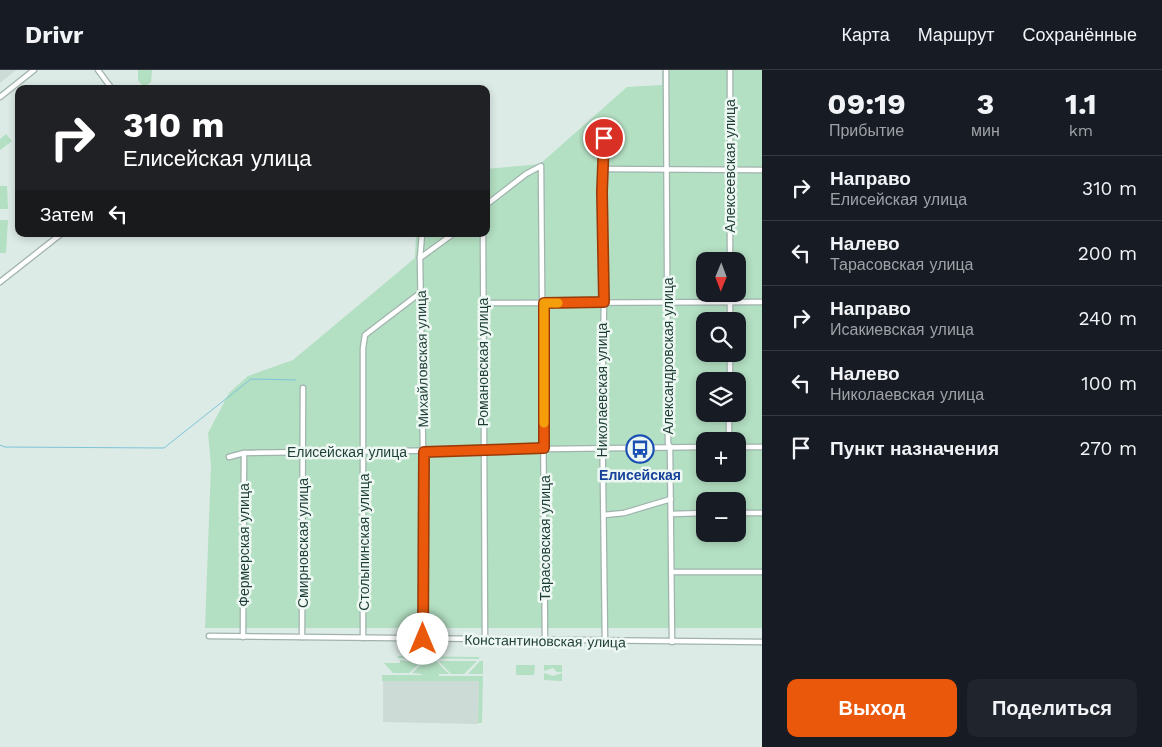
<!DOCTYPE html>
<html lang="ru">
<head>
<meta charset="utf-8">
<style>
  :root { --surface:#171b24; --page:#20242c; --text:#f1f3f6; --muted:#9ea1a6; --line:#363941; --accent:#ea580c }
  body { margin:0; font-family:"Work Sans",sans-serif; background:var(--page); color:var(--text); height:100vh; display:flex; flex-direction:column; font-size:19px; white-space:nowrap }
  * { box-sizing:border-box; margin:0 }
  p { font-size:16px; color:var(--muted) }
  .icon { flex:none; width:28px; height:28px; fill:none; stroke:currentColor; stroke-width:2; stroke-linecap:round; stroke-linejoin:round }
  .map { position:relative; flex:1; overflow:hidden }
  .drawer { display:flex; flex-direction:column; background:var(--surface); width:400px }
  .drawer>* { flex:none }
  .top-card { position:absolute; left:15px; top:15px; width:475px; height:152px; border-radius:10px; box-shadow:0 2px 8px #0003; background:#202124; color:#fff; overflow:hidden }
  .needle { width:32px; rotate:181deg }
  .controls { position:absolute; left:696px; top:182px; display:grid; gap:10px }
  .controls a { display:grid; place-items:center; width:50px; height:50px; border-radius:10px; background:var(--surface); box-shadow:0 2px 8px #0003; font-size:25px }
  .pin { position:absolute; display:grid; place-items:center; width:42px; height:42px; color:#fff; margin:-21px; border:2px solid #fff; border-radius:50%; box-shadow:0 1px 5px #0007 }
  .me { position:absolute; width:55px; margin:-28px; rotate:0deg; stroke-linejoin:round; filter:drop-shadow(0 0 4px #0008) }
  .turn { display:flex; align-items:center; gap:18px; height:105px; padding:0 25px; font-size:22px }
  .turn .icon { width:65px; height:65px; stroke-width:2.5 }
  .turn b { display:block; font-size:35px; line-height:42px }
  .then { display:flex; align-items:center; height:48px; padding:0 25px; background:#0003; gap:10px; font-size:19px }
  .eta { display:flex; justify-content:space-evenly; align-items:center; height:85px; text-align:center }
  .eta b { font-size:30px; font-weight:700; line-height:35px }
  .action { display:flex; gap:10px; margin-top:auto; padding:10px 25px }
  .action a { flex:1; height:58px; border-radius:10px; background:var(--accent); color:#fff; font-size:20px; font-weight:700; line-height:58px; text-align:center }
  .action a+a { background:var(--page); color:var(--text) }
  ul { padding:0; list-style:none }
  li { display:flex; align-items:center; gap:15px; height:65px; padding:0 25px; border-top:1px solid var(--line) }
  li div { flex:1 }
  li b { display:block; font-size:19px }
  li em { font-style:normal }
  header { display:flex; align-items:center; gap:30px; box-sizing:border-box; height:70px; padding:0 25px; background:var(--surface); border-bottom:1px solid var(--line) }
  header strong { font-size:24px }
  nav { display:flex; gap:28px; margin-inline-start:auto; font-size:18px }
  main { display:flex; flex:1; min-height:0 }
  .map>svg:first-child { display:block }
  .built { fill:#ccdbd5 }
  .green { fill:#b3dfc2; fill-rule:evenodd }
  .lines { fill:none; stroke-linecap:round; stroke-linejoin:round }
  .stream { stroke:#7ec4d8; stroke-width:1 }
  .minor-casing { stroke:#a0b3ae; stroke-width:7 }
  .minor { stroke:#fff; stroke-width:4.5 }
  .route-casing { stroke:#983908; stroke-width:12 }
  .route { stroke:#ea580c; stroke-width:9 }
  .slow { stroke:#f59e0b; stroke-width:9 }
  .labels { text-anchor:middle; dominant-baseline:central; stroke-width:5; stroke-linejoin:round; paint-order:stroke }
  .street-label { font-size:14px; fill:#1d3d36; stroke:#eef8f3 }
  .transit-label { font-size:14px; font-weight:bold; fill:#164399; stroke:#eef8f3 }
</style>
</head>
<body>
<header>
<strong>Drivr</strong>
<nav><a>Карта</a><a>Маршрут</a><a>Сохранённые</a></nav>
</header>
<main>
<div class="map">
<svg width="762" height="677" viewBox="0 0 762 677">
  <rect width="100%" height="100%" fill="#ddebe6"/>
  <g class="built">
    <polygon points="0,0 16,0 0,13"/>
    <polygon points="383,610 479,611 478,654 383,652"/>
  </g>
  <g class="green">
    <polygon points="138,0 152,0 151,12 144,18 138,10"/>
    <path d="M662,0H762V558H205L211,395L208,363L229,323L248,306L293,290L415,188L416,164H486V99L540,94L627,17L662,15ZM705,191H738V224H705ZM705,251H738V284H705ZM705,311H738V344H705ZM705,371H738V404H705ZM705,431H738V464H705Z"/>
    <polygon points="6,64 12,71 0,80 0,69"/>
    <polygon points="0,116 7,116 8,139 0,139"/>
    <polygon points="0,150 8,150 6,183 0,183"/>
    <polygon points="398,586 479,587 479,589 398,588"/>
    <polygon points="400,590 417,593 417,590 422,591 409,603 393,603 384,593 400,593"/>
    <polygon points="425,591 436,591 449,604 439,604 439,606 483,606 482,653 478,653 479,611 382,611 382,605 422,605 422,604 412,603"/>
    <polygon points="439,591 477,591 464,604 451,604"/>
    <polygon points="480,591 483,591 483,604 468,604"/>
    <polygon points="516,595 535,595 534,605 516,605"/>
    <polygon points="544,595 562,595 562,602 557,602 553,598 544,601"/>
    <polygon points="544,603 553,606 562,603 562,611 544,610"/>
  </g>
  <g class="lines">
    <polyline class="stream" points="0,375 5,377 164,378 251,309 296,310"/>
    <g class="minor-casing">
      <g id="minor">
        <polyline points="98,0 112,19"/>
        <polyline points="666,0 668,373 670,377 672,572"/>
        <polyline points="730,0 730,191"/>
        <polyline points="0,27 34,0"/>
        <polyline points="604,68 602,122 604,233 602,332 605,572"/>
        <polyline points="603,99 762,100"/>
        <polyline points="486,135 526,104 541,96 545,571"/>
        <polyline points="422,164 420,188 423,382 423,569"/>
        <polyline points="483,164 485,570"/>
        <polyline points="420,188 453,164"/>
        <polyline points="0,212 61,164"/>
        <polyline points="484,233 762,232"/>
        <polyline points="730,251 730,224"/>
        <polyline points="730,311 730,284"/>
        <polyline points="729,371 729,344"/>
        <polyline points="738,377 762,377"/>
        <polyline points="229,387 244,383 705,377"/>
        <polyline points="738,443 762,443"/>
        <polyline points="671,444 705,443"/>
        <polyline points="604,445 624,443 671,429"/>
        <polyline points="672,502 762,502"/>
        <polyline points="209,566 762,572"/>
        <polyline points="243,567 244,383"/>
        <polyline points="302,567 303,318"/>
        <polyline points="363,568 363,278 365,265 420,223"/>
      </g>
    </g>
    <use href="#minor" class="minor"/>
  </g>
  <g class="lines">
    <g class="route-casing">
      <polyline id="route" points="423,569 424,382 544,378 544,233 604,232 602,122 604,68"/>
    </g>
    <use href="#route" class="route"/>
    <polyline class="slow" points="544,353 544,233 558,233"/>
  </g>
  <defs>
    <g id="bus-ring" transform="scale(1.4375)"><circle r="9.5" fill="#eef8f3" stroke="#1a4fb4" stroke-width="1.5"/><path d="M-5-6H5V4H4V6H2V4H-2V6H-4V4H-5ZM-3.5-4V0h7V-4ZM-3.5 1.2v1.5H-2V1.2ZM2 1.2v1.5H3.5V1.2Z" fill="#1a4fb4"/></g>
  </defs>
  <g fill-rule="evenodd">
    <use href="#bus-ring" x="640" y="379"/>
  </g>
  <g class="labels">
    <g class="street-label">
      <text transform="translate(730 96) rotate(-90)">Алексеевская улица</text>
      <text transform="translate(668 286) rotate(-90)">Александровская улица</text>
      <text transform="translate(422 289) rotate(-91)">Михайловская улица</text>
      <text transform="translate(483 292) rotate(-90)">Романовская улица</text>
      <text transform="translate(602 320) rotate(-90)">Николаевская улица</text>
      <text x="347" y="382">Елисейская улица</text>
      <text transform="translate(545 468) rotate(-90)">Тарасовская улица</text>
      <text transform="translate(364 472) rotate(-90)">Столыпинская улица</text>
      <text transform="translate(303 473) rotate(-90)">Смирновская улица</text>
      <text transform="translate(244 475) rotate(-90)">Фермерская улица</text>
      <text transform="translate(545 571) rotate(1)">Константиновская улица</text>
    </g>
    <g class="transit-label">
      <text x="640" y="405">Елисейская</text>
    </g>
  </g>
</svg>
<div class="controls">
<a><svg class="needle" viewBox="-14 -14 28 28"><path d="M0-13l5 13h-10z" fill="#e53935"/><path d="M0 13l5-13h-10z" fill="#9ea1a6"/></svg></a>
<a><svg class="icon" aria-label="search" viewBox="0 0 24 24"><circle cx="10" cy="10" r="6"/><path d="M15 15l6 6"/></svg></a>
<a><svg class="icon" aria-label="layers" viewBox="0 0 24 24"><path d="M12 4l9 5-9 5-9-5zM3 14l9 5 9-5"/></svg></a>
<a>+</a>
<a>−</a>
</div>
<div class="pin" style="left:604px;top:68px;background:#d93025"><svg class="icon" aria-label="arrive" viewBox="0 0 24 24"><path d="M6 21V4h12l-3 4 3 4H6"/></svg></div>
<svg class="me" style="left:423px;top:569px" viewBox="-20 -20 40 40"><circle r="19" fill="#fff"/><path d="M0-13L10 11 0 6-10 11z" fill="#ea580c"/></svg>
<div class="top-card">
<div class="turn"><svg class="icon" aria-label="right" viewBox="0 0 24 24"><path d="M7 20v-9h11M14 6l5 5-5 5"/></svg><div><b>310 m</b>Елисейская улица</div></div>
<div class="then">Затем<svg class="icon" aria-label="left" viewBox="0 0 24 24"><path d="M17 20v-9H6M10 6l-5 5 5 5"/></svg></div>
</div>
</div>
<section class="drawer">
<div class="eta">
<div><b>09:19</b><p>Прибытие</p></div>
<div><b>3</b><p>мин</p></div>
<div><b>1.1</b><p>km</p></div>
</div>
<ul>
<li><svg class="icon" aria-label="right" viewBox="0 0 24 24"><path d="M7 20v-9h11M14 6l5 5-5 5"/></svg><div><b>Направо</b><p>Елисейская улица</p></div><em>310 m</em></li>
<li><svg class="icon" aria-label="left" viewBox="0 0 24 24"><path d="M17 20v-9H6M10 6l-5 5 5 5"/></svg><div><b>Налево</b><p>Тарасовская улица</p></div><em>200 m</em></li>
<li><svg class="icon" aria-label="right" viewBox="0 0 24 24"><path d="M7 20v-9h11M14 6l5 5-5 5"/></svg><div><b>Направо</b><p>Исакиевская улица</p></div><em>240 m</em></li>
<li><svg class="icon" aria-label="left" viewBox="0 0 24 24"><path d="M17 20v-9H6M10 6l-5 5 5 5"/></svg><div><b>Налево</b><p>Николаевская улица</p></div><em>100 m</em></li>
<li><svg class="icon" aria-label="arrive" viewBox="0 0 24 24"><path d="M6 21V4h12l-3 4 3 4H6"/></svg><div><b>Пункт назначения</b></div><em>270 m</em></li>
</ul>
<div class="action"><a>Выход</a><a>Поделиться</a></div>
</section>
</main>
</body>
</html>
